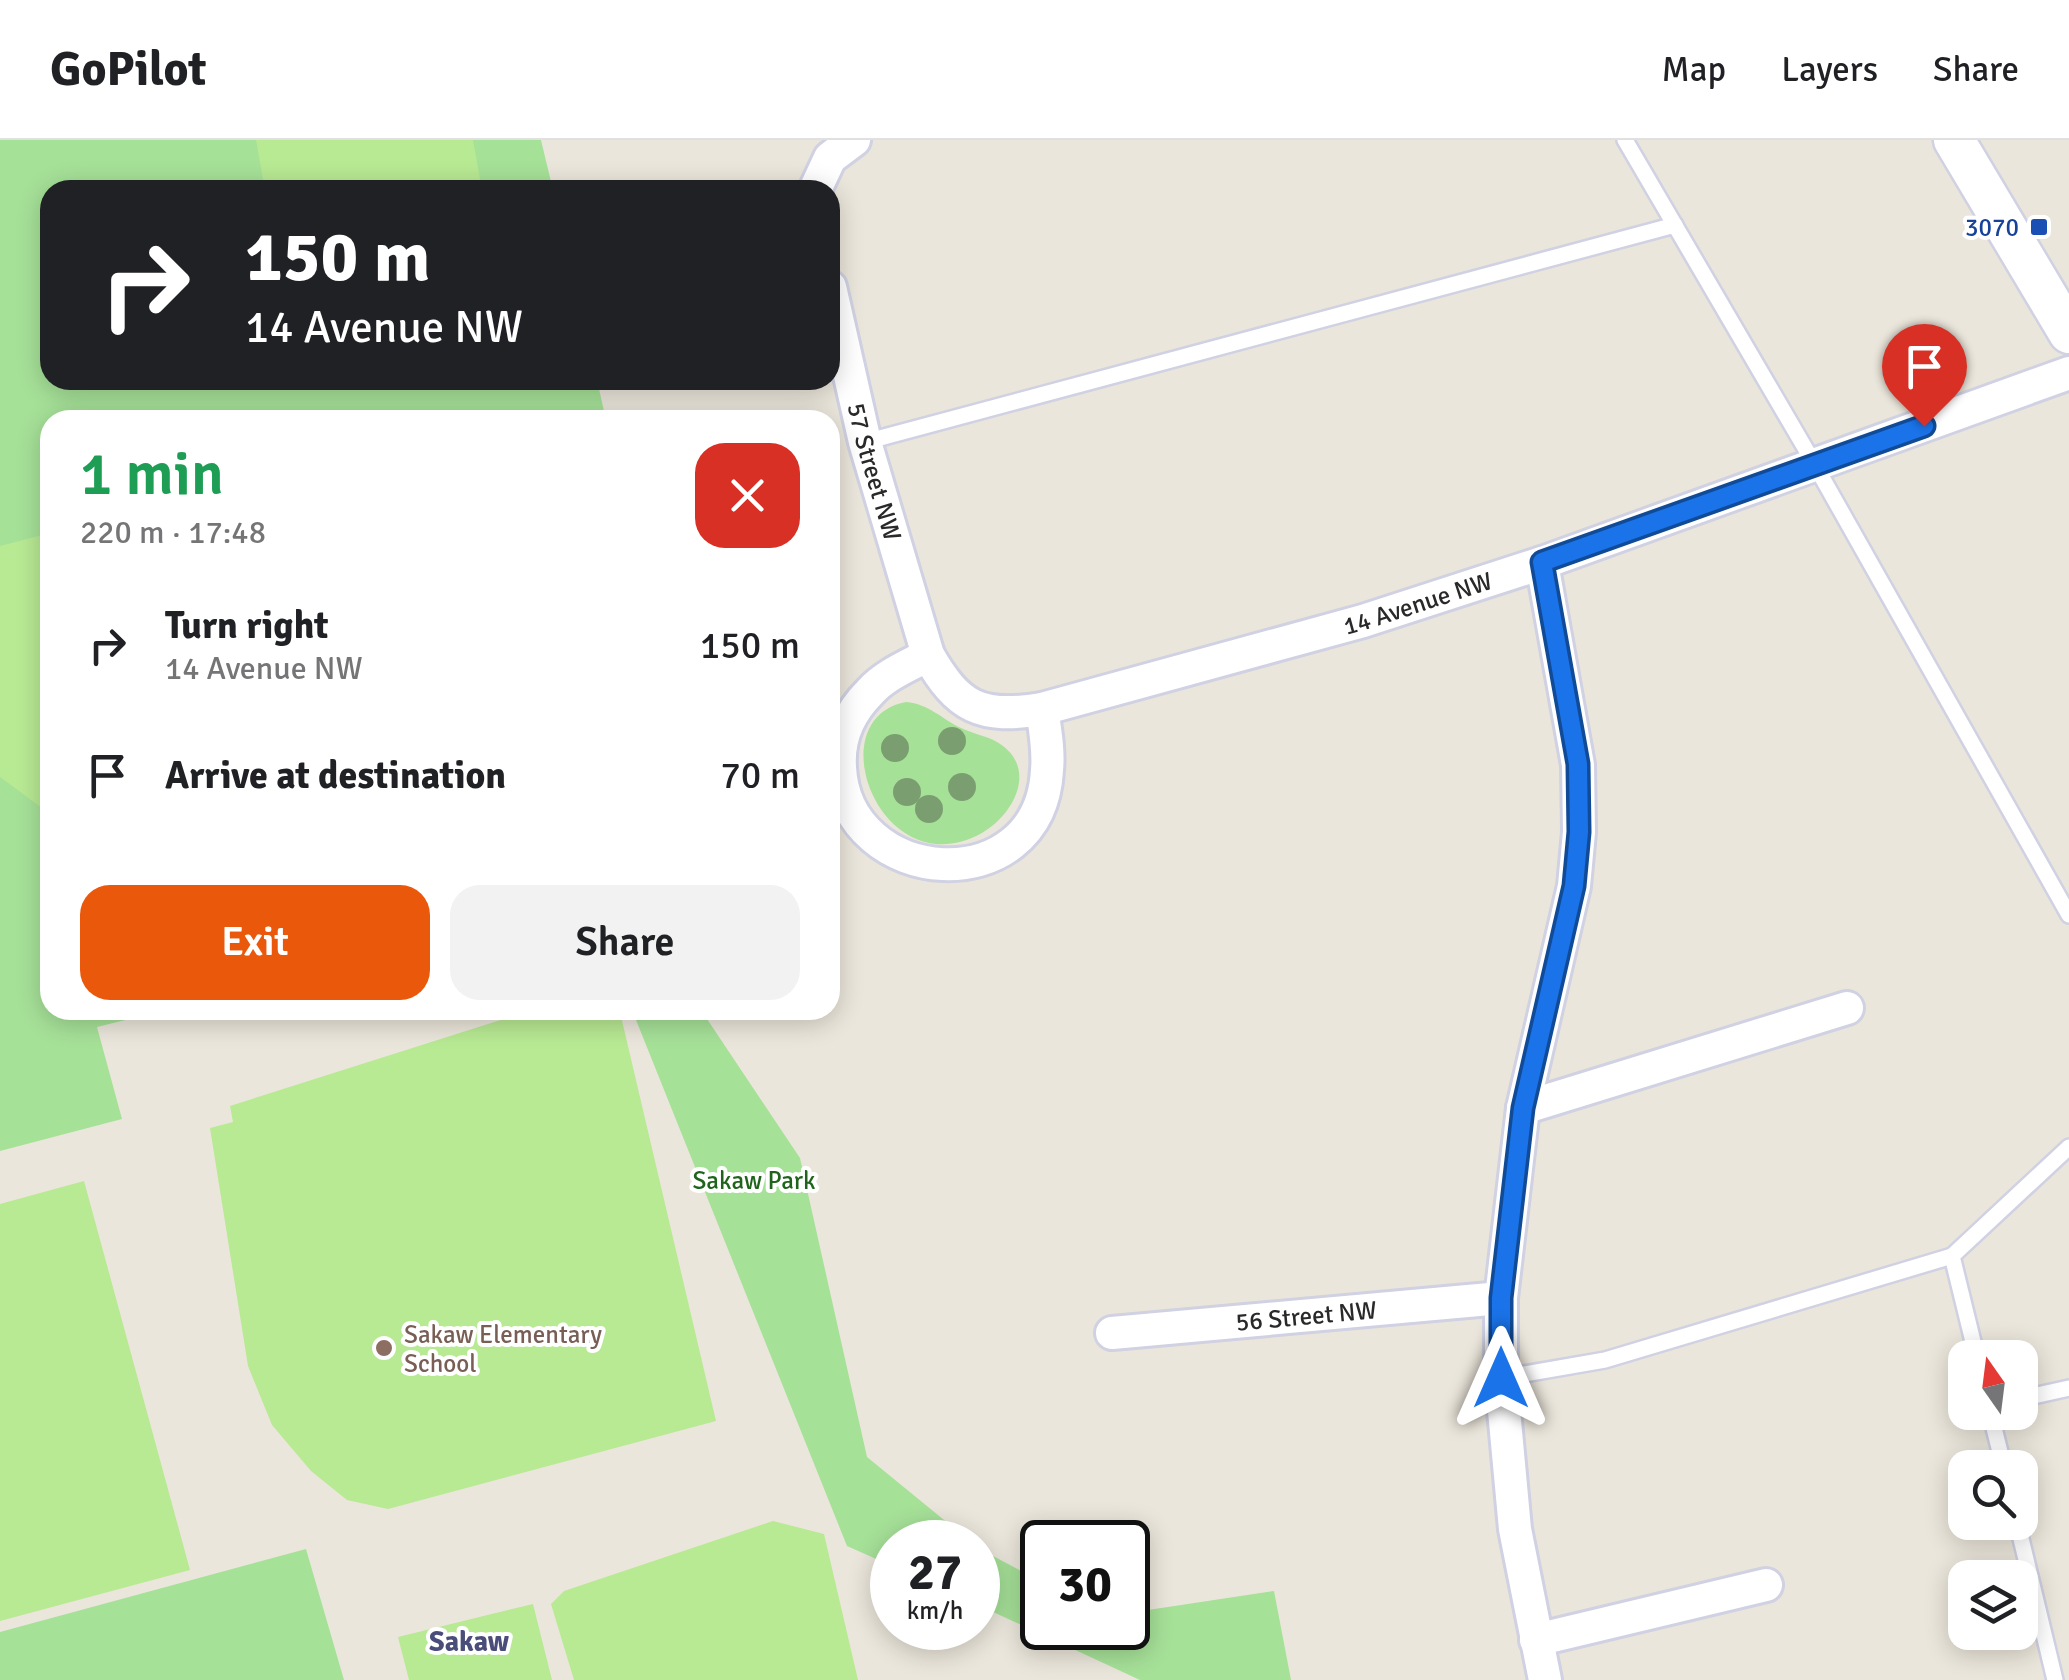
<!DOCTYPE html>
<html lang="en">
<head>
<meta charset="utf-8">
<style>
  :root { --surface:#fff; --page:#f2f2f2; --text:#202124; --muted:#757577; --line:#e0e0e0; --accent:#ea580c }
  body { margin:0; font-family:Signika,sans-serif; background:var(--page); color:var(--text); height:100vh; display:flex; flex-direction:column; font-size:38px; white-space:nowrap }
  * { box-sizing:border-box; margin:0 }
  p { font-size:32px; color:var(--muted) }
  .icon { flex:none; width:55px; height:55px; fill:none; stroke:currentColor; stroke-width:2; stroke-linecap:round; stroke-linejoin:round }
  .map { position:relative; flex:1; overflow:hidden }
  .side { position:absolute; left:40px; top:270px; width:800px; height:610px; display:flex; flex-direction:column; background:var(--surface); border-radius:30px; box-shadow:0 5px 25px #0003 }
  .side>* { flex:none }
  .hud { position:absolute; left:40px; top:40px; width:800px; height:210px; border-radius:30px; box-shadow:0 5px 25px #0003; background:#202124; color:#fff; overflow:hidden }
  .needle { width:65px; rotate:346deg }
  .controls { position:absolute; left:1948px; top:1200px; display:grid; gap:20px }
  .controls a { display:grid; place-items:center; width:90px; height:90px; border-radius:20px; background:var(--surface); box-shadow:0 5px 25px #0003; font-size:50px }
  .speed { position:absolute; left:870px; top:1380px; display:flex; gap:20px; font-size:50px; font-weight:700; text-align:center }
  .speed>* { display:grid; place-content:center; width:130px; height:130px; border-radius:50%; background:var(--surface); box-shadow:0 5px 25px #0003; line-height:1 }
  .speed small { font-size:25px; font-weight:400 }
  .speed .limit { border:5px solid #111; border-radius:15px; background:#fff; color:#111 }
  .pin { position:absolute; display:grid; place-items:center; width:85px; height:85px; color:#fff; margin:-102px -42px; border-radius:50% 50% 50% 0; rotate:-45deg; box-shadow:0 0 10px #0007 }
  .pin .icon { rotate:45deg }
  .me { position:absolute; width:110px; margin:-55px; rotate:0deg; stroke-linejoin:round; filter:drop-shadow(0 0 8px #0008) }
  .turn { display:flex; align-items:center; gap:35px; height:210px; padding:0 40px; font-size:45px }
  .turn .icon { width:130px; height:130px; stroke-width:2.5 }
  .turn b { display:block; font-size:70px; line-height:85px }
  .round { display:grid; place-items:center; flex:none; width:105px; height:105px; border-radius:30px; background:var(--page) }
  .headline { display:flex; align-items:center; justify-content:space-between; height:170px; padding:0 40px }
  h1 { font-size:60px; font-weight:600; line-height:75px; color:#1e9e55 }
  .cta { display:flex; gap:20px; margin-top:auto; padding:20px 40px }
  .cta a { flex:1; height:115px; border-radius:30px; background:var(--accent); color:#fff; font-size:40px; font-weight:600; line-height:115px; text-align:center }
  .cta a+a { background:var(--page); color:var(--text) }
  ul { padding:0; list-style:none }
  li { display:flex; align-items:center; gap:30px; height:130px; padding:0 40px }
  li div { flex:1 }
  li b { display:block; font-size:38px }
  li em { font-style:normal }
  header { display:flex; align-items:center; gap:60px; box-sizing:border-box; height:140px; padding:0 50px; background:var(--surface); border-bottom:2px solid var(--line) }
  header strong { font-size:48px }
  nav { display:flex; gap:55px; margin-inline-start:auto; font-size:35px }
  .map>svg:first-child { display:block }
  .green { fill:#a6e198 }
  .pitch { fill:#b8e993 }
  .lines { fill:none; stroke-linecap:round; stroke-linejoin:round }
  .service-casing { stroke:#d0d1e2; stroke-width:20 }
  .minor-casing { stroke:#d0d1e2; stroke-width:38 }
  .tertiary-casing { stroke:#d0d1e2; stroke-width:45 }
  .service { stroke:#fff; stroke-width:15 }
  .minor { stroke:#fff; stroke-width:32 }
  .tertiary { stroke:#fff; stroke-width:40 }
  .tree { fill:#7b9e71 }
  .route-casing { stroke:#114b97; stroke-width:25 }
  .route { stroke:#1a73e8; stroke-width:18 }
  .transit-dot { fill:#1a4fb4; stroke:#fff; stroke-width:4 }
  .education-dot { fill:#8d6e63; stroke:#fff; stroke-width:4 }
  .labels { text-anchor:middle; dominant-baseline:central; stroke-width:8; stroke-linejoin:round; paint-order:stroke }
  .transit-label { font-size:25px; fill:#164399; stroke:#fff; text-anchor:end }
  .street-label { font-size:25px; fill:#292929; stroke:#fff }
  .park-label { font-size:25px; fill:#1f641b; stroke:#fff }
  .education-label { font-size:25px; fill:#785e54; stroke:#fff; text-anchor:start }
  .neighbourhood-label { font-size:28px; font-weight:bold; fill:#4a4c79; stroke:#fff }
</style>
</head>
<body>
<header>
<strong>GoPilot</strong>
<nav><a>Map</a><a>Layers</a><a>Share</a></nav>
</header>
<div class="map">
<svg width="2069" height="1540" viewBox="0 0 2069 1540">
  <rect width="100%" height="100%" fill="#ebe6db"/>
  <g class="green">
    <polygon points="0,0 541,0 553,50 50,50 50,240 597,240 606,280 50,280 50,870 166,870 97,887 122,979 0,1011"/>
    <path d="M906,562C929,564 942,579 961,588C975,595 991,596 1003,606C1037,632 1012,676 982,693C882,749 816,579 906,562Z"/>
    <polygon points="632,870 701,870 800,1018 867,1317 971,1402 892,1402 892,1426 847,1406"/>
    <polygon points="978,1408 1042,1442 1042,1488 1128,1488 1128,1473 1274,1451 1291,1540 1140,1540 978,1465"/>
    <polygon points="306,1409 344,1540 0,1540 0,1492"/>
  </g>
  <g class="pitch">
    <polygon points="256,0 473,0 482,50 265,50"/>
    <polygon points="50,393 50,674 0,637 0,406"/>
    <polygon points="532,870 620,872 716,1281 388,1369 347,1360 311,1331 272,1285 248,1226 210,988 233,982 230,966"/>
    <polygon points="84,1041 190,1430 0,1481 0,1064"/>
    <polygon points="773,1381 824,1394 858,1540 574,1540 551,1464 564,1451"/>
    <polygon points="533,1464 552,1540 409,1540 398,1497"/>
  </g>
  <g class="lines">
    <g class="service-casing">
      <g id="service">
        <polyline points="1625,0 1815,325 2069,775"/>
        <polyline points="865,302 1675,85"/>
        <polyline points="1977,1218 1952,1116 2069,1007"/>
        <polyline points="1501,1238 1605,1220 1952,1116"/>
        <polyline points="2020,1259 2069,1248"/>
        <polyline points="1990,1272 2004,1328"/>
        <polyline points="2017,1382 2055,1540"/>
      </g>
    </g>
    <g class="minor-casing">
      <g id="minor">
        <polyline points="815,50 830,18 854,0"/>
        <path id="s1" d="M830,147L865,302L928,515C958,568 981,579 1042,569L1363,481L1542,423L2069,233"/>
        <polyline points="1542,423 1578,625 1579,692 1574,746 1523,968 1501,1158 1501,1238 1515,1389 1545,1540"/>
        <path d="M928,515C908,526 885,535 870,552C849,573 838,597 840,627C845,748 1040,764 1047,630C1049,610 1045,589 1042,569"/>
        <polyline points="1523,968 1847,868"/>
        <path id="s2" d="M1112,1193L1501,1158"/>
        <polyline points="1536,1500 1766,1445"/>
      </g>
    </g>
    <g class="tertiary-casing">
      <polyline id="tertiary" points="1954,0 2069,193"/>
    </g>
    <use href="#service" class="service"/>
    <use href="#minor" class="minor"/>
    <use href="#tertiary" class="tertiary"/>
  </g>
  <g class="tree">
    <circle cx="952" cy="601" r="14"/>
    <circle cx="895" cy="608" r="14"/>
    <circle cx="962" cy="647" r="14"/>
    <circle cx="907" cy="652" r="14"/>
    <circle cx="929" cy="669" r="14"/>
  </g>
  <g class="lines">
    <g class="route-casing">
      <polyline id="route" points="1501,1238 1501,1158 1523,968 1574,746 1579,692 1578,624 1542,422 1924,286"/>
    </g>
    <use href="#route" class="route"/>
  </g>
  <rect class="transit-dot" x="2029" y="77" width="20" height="20" rx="5"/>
  <circle class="education-dot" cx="384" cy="1208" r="10"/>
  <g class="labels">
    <g class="transit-label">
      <text x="2019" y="87">3070</text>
    </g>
    <g class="street-label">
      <text stroke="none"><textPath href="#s1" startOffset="190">57 Street NW</textPath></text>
      <text stroke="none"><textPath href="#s1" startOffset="910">14 Avenue NW</textPath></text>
      <text stroke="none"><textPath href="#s2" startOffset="195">56 Street NW</textPath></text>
    </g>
    <g class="park-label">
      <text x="754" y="1040">Sakaw Park</text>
    </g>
    <g class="education-label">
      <text x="404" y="1194">Sakaw Elementary<tspan x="404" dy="29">School</tspan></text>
    </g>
    <g class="neighbourhood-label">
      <text x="469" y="1502">Sakaw</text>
    </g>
  </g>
</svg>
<div class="controls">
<a><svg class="needle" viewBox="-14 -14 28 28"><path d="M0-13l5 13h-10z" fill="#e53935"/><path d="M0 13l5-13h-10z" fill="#757577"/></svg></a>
<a><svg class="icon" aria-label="search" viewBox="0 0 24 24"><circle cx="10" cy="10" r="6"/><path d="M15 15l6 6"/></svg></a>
<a><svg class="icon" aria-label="layers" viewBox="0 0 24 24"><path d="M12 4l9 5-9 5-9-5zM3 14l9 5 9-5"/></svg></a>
</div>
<div class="speed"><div>27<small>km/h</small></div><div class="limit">30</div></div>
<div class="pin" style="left:1924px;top:286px;background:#d93025"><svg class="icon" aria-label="arrive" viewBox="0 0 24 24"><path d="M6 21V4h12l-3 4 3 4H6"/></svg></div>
<svg class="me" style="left:1501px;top:1238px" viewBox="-20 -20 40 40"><path d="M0-17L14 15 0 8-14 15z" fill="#1a73e8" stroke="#fff" stroke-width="4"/></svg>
<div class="hud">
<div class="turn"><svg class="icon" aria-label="right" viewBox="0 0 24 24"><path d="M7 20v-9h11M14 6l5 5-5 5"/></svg><div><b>150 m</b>14 Avenue NW</div></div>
</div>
<section class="side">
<div class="headline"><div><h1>1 min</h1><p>220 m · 17:48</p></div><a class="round" style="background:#d93025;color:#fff"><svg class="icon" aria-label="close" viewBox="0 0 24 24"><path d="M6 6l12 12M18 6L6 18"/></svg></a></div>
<ul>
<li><svg class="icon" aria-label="right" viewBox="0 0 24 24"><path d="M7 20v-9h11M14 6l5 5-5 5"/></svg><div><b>Turn right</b><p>14 Avenue NW</p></div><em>150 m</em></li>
<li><svg class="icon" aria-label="arrive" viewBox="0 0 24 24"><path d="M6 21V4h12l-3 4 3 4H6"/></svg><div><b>Arrive at destination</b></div><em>70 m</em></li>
</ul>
<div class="cta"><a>Exit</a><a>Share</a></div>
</section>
</div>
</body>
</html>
